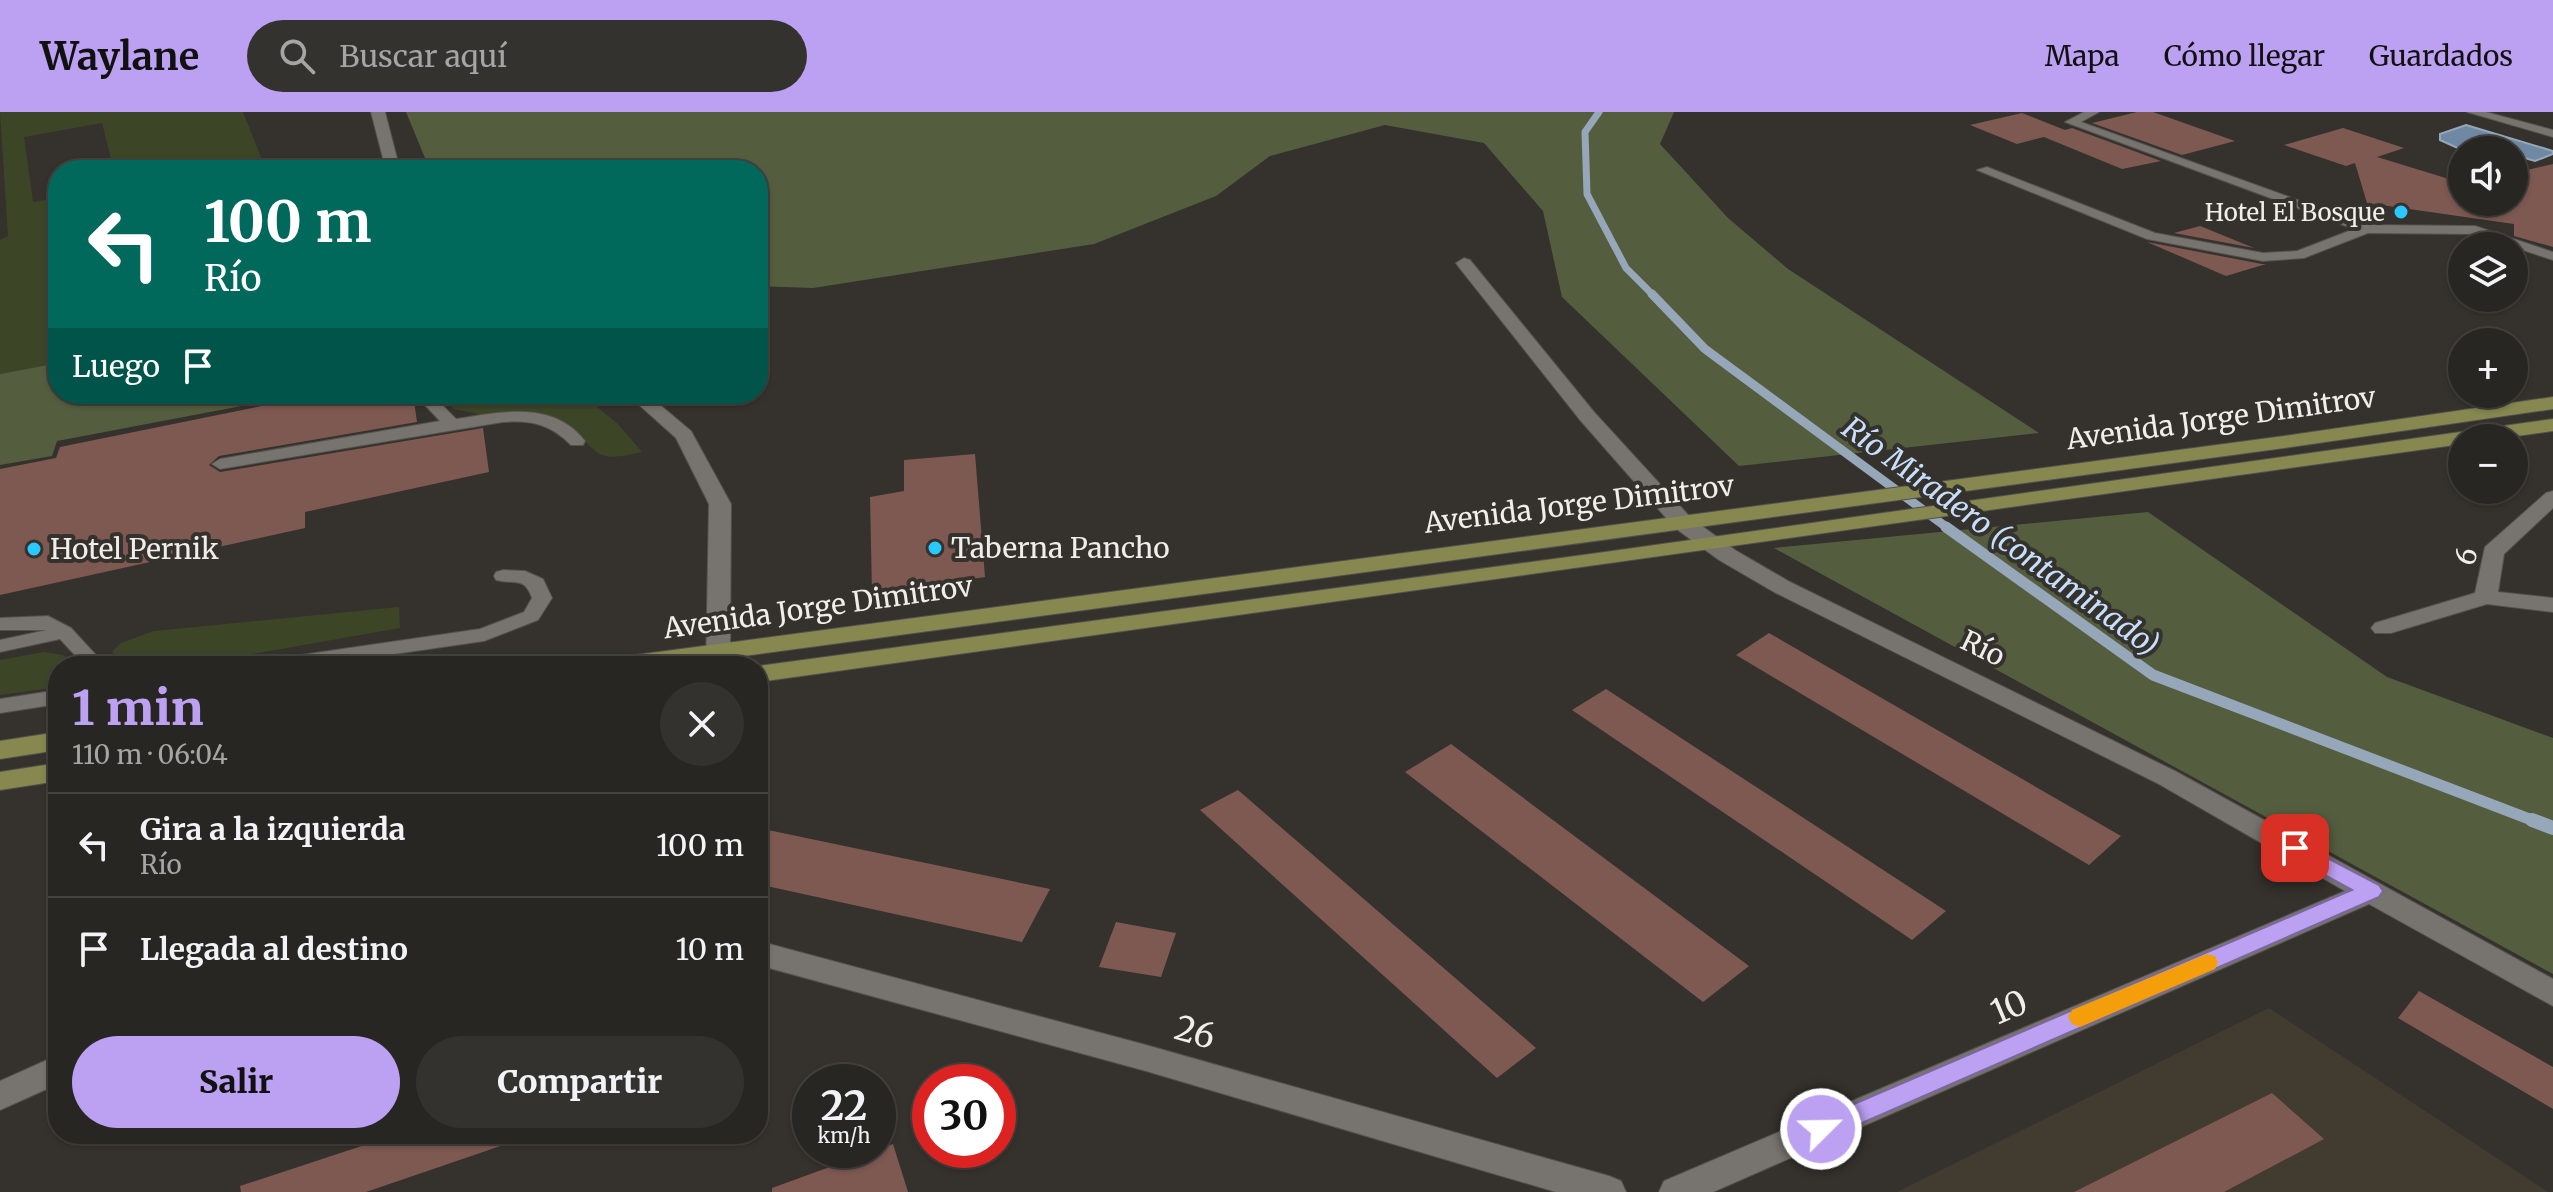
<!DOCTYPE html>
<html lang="es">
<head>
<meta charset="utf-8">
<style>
  :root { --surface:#282622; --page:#34322f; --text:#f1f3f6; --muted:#a5a5a5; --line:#444340; --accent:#bca0f2 }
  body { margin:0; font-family:Merriweather,serif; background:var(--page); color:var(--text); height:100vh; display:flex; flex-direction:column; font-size:30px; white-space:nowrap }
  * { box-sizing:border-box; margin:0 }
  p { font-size:26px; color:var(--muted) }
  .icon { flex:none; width:44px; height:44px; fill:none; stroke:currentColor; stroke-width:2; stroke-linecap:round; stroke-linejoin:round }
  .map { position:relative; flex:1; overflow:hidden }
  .drawer { position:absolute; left:48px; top:544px; width:720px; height:488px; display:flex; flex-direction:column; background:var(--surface); border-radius:32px; box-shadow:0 2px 6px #0004,0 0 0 2px var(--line) }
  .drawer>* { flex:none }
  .banner { position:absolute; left:48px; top:48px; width:720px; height:244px; border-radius:32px; box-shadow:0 2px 6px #0004,0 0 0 2px var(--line); background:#00695c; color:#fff; overflow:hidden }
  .fabs { position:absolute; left:2448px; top:24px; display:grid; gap:16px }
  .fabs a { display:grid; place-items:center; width:80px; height:80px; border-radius:50%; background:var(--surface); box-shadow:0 2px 6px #0004,0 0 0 2px var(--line); font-size:40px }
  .speed { position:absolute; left:792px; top:952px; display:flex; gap:16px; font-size:40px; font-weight:700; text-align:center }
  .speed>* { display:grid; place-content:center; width:104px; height:104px; border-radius:50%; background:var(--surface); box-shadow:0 2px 6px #0004,0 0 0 2px var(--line); line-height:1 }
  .speed small { font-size:20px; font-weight:400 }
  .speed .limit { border:12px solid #d22; background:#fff; color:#111 }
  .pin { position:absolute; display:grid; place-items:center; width:68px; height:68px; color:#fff; margin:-34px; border-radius:16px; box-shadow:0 4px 12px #0006 }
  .me { position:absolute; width:88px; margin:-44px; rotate:67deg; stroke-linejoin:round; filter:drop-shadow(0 0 6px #0008) }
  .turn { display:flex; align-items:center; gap:28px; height:168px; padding:0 24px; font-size:36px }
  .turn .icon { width:104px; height:104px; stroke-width:2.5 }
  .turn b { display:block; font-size:56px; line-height:68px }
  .then { display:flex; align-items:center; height:76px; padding:0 24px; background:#0003; gap:16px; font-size:30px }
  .round { display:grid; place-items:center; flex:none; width:84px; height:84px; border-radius:42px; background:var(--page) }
  .summary { display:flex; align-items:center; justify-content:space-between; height:136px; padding:0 24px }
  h1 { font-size:48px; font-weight:800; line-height:60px; color:var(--accent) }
  .button { display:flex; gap:16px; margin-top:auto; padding:16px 24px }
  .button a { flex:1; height:92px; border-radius:48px; background:var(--accent); color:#111; font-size:32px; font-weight:800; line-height:92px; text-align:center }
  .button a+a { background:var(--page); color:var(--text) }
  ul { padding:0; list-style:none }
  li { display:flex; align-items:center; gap:24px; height:104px; padding:0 24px; border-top:2px solid var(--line) }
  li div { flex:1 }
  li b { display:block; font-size:30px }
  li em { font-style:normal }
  header { display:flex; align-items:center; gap:48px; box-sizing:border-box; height:112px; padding:0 40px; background:var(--accent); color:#111 }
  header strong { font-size:38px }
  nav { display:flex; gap:44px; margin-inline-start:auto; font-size:28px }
  .search { width:560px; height:72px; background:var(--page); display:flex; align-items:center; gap:20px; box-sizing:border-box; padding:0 28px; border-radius:44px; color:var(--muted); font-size:30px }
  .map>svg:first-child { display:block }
  .built { fill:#423b30 }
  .green { fill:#3c4627 }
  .forest { fill:#545e3f }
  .water { fill:#6f88a3; stroke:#96a7b9; stroke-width:2 }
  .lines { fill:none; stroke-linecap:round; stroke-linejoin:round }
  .stream-far3 { stroke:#96a7b9; stroke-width:7 }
  .stream-far2 { stroke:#96a7b9; stroke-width:9 }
  .stream-far1 { stroke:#96a7b9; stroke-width:11 }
  .stream { stroke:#96a7b9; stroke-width:14 }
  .building { fill:#7e5952 }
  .lane-casing { stroke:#54504d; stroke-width:2 }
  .street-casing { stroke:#54504d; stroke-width:2 }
  .secondary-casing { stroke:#54504d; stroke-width:2 }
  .lane { fill:#77736e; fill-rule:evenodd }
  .street { fill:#77736e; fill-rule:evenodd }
  .secondary { fill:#868850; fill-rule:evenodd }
  .route { fill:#bca0f2; stroke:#7a689d; stroke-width:2 }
  .slow { fill:#f59e0b }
  .poi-dot { fill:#29c8ff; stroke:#35322d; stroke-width:3 }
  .labels { text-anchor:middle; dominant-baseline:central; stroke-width:8; stroke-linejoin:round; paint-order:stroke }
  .far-poi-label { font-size:24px; fill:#f0eeeb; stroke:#35322d; text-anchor:end }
  .street-label { font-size:28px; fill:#f0eeeb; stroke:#35322d }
  .poi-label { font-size:28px; fill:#f0eeeb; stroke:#35322d; text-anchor:start }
  .water-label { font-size:30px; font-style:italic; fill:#c5dffc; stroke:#35322d }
  .near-street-label { font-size:34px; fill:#f0eeeb; stroke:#35322d }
</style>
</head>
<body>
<header>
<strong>Waylane</strong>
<div class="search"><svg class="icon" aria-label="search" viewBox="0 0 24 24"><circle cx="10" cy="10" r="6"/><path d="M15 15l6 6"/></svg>Buscar aquí</div>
<nav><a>Mapa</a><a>Cómo llegar</a><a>Guardados</a></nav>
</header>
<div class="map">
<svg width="2553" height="1080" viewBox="0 0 2553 1080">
  <rect width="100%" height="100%" fill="#35322d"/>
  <polygon class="built" points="2269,896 2548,1080 1897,1080"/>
  <g class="green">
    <polygon points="0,0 243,0 266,58 114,58 102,11 24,25 33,90 58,86 58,251 0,262 0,128 8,124"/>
    <path d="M440,282H581L618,312L642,340C592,352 600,340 566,311L519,310L454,297Z"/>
    <polygon points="399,495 400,516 184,554 127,554 112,540 121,531 154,519"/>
    <polygon points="44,540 63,543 77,554 58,554 58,575 0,583 0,548"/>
  </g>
  <g class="forest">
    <polygon points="406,0 1674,0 1660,32 1728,106 1788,157 2039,321 1739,354 1562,185 1543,99 1484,31 1385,13 1270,44 1216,84 1094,132 813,176 758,174 758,58 430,58"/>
    <polygon points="58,251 58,282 304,282 57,329 52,344 0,353 0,262"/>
    <polygon points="2148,400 2387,565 2553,626 2553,862 1774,436"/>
  </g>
  <polygon class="water" points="2466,13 2553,39 2553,42 2535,49 2514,43 2514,38 2462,38 2440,28 2440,22"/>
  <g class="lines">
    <polyline class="stream-far3" points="1599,0 1585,20 1587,82 1626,156 1654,184"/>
    <polyline class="stream-far2" points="1652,182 1705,237 1949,417"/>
    <polyline class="stream-far1" points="1946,415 2153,563 2537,710"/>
    <polyline class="stream" points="2532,708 2553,716"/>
  </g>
  <g class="building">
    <polygon points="2137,0 2153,0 2235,29 2182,43 2092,11"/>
    <polygon points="2022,1 2065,18 2072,16 2161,49 2122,57 2044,25 2017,32 1970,13"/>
    <polygon points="2343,16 2404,36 2377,45 2462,71 2462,90 2514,90 2514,61 2553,52 2553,135 2514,124 2514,112 2367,91 2355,51 2346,54 2284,33"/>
    <polygon points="2200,114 2254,136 2174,121"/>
    <polygon points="2147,130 2262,152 2266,152 2226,164"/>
    <polygon points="321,282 413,282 417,310 219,344 209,353 220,360 483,316 489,360 305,400 305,416 0,483 0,357 56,346 60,335"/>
    <polygon points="975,342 985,465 872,481 870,385 904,379 904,348"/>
    <polygon points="1769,521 2121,724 2089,753 1736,543"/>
    <polygon points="1606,577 1946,799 1912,828 1572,598"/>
    <polygon points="1451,632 1749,854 1703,890 1405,660"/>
    <polygon points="1238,678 1536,936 1497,966 1200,698"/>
    <polygon points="758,716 1050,777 1022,830 758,772"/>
    <polygon points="1116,810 1176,821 1161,865 1099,855"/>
    <polygon points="2419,879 2553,955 2553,997 2398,906"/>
    <polygon points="2272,981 2324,1027 2224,1080 2074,1080"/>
    <polygon points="398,1022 520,1022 521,1027 366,1080 241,1080 240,1074"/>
    <polygon points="893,1032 908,1080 772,1080 772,1076"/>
  </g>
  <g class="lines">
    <g class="lane-casing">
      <g id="lane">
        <polygon points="2084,0 2099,0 2081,10 2367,113 2475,114 2553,140 2553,148 2474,122 2368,121 2304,146 2263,149 2147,127 1977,58 1987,55 2155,121 2263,141 2297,139 2354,117 2065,10"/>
        <polygon points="2467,0 2486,0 2553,18 2553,25"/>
        <path d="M424,282H440L439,290L456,307C501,300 553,288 585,329L583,333H571C550,312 531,308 503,310L220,357L212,352L220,347L440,309L423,291Z"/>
        <path d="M503,458L525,459L543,467L552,486L538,508L484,529L312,554H257L267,548L480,517L524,500L532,486C524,464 516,473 496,468L494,464L496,460Z"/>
        <polygon points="48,504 71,516 106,554 85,554 60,527 0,540 0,528 47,518 0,518 0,506"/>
        <polygon points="58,578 58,592 0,601 0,587"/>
      </g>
    </g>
    <g class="street-casing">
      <g id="street">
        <polygon points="371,0 385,0 400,58 386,58"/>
        <polygon points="1464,146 1470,148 1594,300 1691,406 1735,438 1790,470 2175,659 2553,867 2553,894 2369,792 1713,1080 1659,1080 1664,1069 2345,779 2157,671 1774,480 1719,448 1675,416 1580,308 1458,154 1456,151"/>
        <polygon points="627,282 647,282 691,319 731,392 730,554 706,554 709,392 676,326"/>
        <polygon points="2553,379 2553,396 2504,442 2498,480 2553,486 2553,500 2487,492 2391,521 2375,521 2371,516 2375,511 2475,481 2485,435 2546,381"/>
        <polygon points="758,829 1146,933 1609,1064 1621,1069 1626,1080 1556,1080 1146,959 758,853"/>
        <polygon points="58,943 58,972 0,998 0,969"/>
      </g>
    </g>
    <g class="secondary-casing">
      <g id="secondary">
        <polygon points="2553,285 2553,297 2291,335 670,554 601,554 604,549 613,546 2291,323"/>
        <polygon points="2553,307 2553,319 2503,326 2462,326 2462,332 758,570 758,554 1605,440"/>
        <polygon points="58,620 58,638 0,647 0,629"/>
        <polygon points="58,651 58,669 0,678 0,660"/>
      </g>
    </g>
    <use href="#lane" class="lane"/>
    <use href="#street" class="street"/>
    <use href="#secondary" class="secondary"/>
  </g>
  <polygon class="route" points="2295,729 2379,773 2383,779 2379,785 1830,1025 1821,1028 1812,1025 1808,1017 1812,1010 2352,778 2287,742 2284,736 2287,731"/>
  <polygon class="slow" points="2207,842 2215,844 2218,851 2215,857 2080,915 2072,912 2068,905 2072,898"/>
  <g class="poi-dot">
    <circle cx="2401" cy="100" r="8"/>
    <circle cx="935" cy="436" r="8"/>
    <circle cx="34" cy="437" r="8"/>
  </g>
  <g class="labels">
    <g class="far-poi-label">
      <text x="2385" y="100">Hotel El Bosque</text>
    </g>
    <g class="street-label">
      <text transform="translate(2221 306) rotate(-8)">Avenida Jorge Dimitrov</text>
      <text transform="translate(1579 392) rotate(-7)">Avenida Jorge Dimitrov</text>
      <text transform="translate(2466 444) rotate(-72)">6</text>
      <text transform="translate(818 495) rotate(-8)">Avenida Jorge Dimitrov</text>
      <text transform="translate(1983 536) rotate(26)">Río</text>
    </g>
    <g class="poi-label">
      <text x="951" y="436">Taberna Pancho</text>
      <text x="50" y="437">Hotel Pernik</text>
    </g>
    <g class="water-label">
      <text transform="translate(2001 424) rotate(36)">Río Miradero (contaminado)</text>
    </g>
    <g class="near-street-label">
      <text transform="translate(2009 895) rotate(-23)">10</text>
      <text transform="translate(1195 920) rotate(16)">26</text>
    </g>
  </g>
</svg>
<div class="fabs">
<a><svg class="icon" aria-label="sound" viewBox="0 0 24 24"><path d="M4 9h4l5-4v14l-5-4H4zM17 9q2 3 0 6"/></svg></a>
<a><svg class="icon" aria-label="layers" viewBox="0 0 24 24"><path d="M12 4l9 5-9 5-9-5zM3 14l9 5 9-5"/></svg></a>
<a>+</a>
<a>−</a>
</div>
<div class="speed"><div>22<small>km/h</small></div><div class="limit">30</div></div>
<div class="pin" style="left:2295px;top:736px;background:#d93025"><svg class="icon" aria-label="arrive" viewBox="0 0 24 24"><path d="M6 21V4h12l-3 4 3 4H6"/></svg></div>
<svg class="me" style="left:1821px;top:1017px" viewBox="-20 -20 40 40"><circle r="17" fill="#bca0f2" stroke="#fff" stroke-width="3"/><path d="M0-11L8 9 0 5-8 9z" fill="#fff"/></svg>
<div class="banner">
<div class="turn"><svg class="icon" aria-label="left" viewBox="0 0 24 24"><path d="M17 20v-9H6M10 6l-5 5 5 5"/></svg><div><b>100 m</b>Río</div></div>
<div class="then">Luego<svg class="icon" aria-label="arrive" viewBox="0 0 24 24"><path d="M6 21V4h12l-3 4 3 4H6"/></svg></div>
</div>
<section class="drawer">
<div class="summary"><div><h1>1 min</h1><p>110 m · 06:04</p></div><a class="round"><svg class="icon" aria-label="close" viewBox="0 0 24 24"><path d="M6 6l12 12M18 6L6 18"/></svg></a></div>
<ul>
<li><svg class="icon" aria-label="left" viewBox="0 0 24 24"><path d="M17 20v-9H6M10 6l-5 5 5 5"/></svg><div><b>Gira a la izquierda</b><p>Río</p></div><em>100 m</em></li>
<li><svg class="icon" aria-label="arrive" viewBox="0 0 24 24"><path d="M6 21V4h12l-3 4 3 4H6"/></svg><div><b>Llegada al destino</b></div><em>10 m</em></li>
</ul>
<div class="button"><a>Salir</a><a>Compartir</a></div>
</section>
</div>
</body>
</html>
